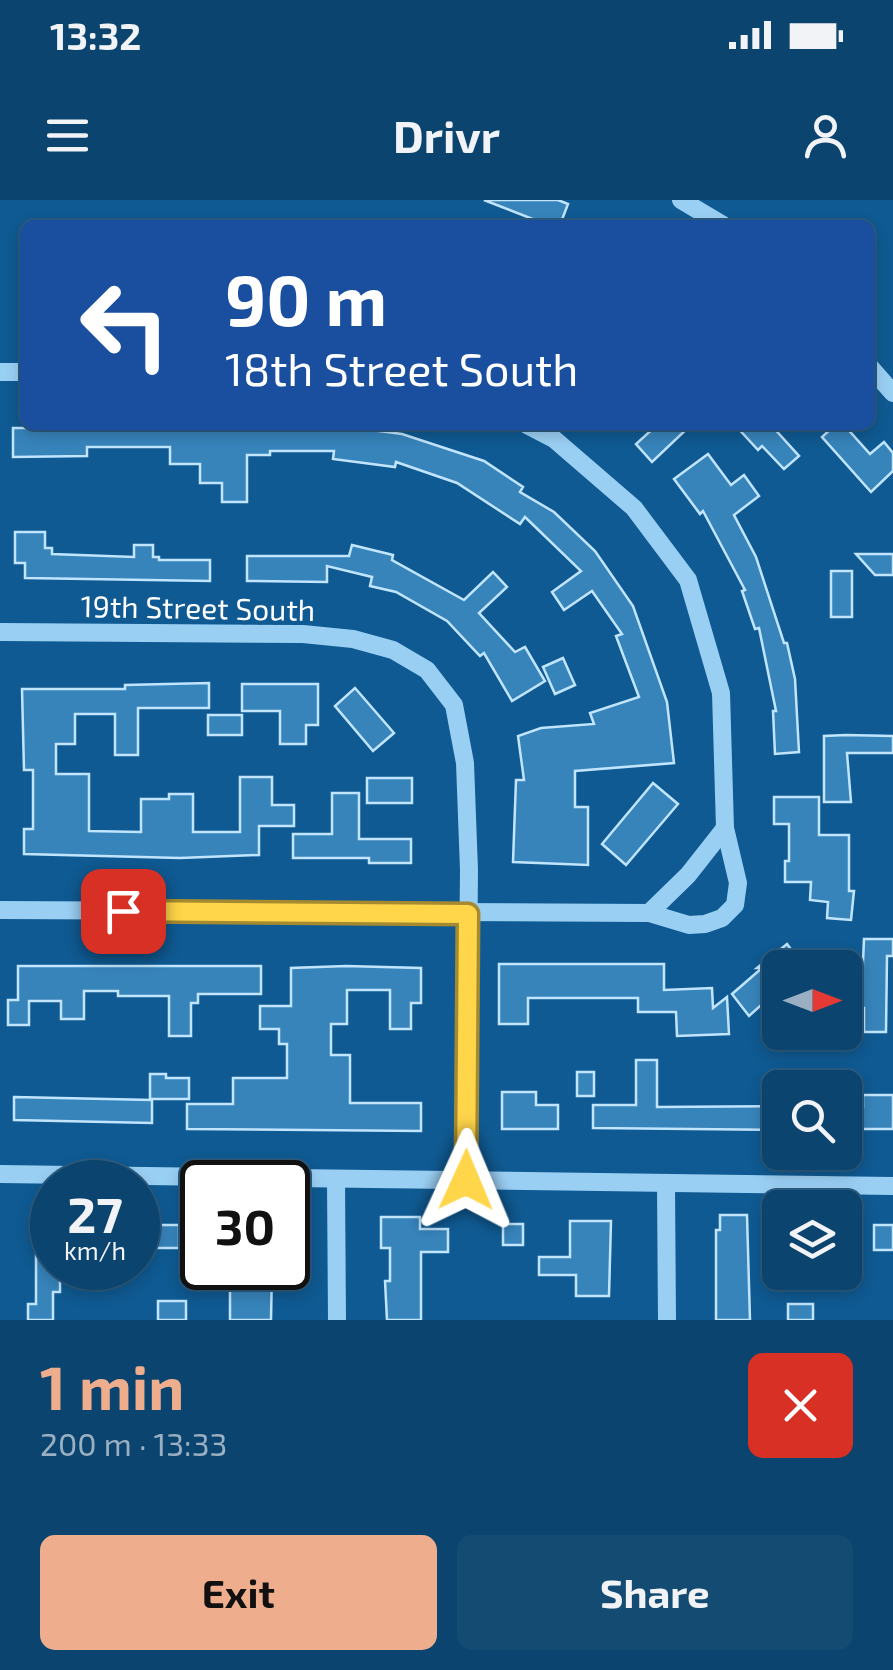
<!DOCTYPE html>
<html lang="en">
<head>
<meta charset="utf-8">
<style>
  :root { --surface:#0b446e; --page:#144b73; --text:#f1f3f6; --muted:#9ab0c2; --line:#2b5c81; --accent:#eead8d }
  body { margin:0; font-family:"Exo 2",sans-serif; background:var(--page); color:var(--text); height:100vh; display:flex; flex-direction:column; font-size:38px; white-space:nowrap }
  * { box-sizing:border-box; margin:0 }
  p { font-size:32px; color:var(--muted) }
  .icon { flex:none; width:55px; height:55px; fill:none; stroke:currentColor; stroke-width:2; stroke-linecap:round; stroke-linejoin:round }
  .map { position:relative; height:1120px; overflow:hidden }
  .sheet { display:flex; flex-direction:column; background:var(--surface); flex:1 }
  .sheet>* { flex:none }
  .banner { position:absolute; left:20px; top:20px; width:855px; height:210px; border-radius:15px; box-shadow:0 5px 15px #0003,0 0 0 2px var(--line); background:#1a4fa0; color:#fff; overflow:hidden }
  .needle { width:65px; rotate:90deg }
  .controls { position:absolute; left:762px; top:750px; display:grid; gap:20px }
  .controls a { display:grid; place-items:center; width:100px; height:100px; border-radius:15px; background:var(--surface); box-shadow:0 5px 15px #0003,0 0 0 2px var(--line); font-size:50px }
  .speed { position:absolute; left:30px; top:960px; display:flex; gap:20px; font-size:50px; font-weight:700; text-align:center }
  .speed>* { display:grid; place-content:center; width:130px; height:130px; border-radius:50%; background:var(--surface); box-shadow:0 5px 15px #0003,0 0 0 2px var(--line); line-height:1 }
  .speed small { font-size:25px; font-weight:400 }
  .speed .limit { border:5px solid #111; border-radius:15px; background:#fff; color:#111 }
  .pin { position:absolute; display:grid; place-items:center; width:85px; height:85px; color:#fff; margin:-42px; border-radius:20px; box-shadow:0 5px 15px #0006 }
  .me { position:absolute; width:110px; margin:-55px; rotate:1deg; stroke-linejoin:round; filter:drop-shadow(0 0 8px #0008) }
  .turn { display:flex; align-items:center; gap:35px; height:210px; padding:0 40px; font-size:45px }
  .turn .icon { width:130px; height:130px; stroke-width:2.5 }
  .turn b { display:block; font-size:70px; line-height:85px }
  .round { display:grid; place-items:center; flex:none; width:105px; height:105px; border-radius:15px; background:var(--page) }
  .headline { display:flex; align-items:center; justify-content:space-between; height:170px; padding:0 40px }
  h1 { font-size:60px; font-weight:700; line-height:75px; color:var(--accent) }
  .action { display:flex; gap:20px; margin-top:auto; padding:20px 40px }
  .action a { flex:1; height:115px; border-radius:15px; background:var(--accent); color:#111; font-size:40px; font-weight:700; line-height:115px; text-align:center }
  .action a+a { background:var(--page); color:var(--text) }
  .status { display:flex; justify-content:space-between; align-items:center; height:70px; padding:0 50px; background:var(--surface); direction:ltr }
  .status svg { height:28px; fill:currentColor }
  header { display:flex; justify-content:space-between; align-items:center; height:130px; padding:0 40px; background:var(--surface); font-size:45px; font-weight:700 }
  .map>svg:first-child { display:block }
  .building { fill:#3784bb; stroke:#c1e5fe; stroke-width:2.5 }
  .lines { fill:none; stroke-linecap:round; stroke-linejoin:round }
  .minor { stroke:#9acff4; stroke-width:18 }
  .route-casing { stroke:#a68a30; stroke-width:25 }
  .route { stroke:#ffd54a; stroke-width:18 }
  .labels { text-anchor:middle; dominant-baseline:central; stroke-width:8; stroke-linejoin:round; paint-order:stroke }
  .street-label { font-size:30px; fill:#fff; stroke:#0f5a92 }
</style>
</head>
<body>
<div class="status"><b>13:32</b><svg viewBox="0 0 49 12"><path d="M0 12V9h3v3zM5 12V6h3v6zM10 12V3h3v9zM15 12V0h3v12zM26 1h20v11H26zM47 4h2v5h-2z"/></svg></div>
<header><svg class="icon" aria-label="menu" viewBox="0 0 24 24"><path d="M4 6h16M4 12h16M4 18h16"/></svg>Drivr<svg class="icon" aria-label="person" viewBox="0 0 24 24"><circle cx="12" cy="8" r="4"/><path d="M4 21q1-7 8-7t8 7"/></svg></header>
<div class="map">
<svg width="893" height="1120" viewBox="0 0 893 1120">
  <rect width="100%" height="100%" fill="#0f5a92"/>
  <g class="building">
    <polygon points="484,0 558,0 568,4 560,25 548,25"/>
    <polygon points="72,225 356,228 402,234 484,261 523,287 520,292 554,312 595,351 633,406 667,502 674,563 575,571 575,607 588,607 588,665 513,662 516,580 524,580 518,536 541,528 594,524 590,513 639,497 616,436 622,434 592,391 564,410 552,392 581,371 525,317 520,324 457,283 396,262 395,267 333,259 334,251 270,251 270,255 247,255 247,302 222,302 222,283 200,283 200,264 170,264 170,247 87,247 87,256 13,257 13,228 72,228"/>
    <polygon points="657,225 691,225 652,262 636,244"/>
    <polygon points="735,225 771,225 799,256 784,269 762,246 758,250"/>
    <polygon points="835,225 844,225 870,254 884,242 893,253 893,271 871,292 822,237"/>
    <polygon points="708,254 731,285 744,275 759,296 734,315 756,357 784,443 787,443 795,479 799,552 775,554 773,511 776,511 759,428 755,429 742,391 745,390 703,311 700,314 674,279"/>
    <polygon points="15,332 45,332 45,348 52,348 52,354 134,357 134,345 153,345 153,357 159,357 159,360 210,360 210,381 25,378 25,363 15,363"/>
    <polygon points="352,345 393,355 392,360 464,400 493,372 507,387 479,413 515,452 525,447 545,481 512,501 484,453 480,456 447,421 396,392 370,386 372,377 327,366 327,382 247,381 247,356 349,356"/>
    <polygon points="856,354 893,354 893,375 875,375"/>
    <rect x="831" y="371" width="21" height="46"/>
    <polygon points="563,458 575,485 555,494 543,467"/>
    <polygon points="209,483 209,508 138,508 138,555 115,555 115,514 75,514 75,544 56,544 56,574 89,574 89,631 141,632 141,599 169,599 169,594 193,594 193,632 240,632 240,577 272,577 272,605 294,605 294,626 259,626 259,655 180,658 24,654 24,629 33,629 33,570 24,570 22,489 125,489 125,485"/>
    <polygon points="242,484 318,484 318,525 306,525 306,544 280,544 280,511 242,511"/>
    <polygon points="355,488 394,533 373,551 335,506"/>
    <rect x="208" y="515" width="34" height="20"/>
    <polygon points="846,535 893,536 893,553 847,553 851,602 824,602 824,536"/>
    <rect x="367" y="578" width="45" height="25"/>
    <polygon points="653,583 678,604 626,665 602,644"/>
    <polygon points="332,593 359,593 359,639 411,639 411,663 369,663 369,658 293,658 293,634 332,634"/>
    <polygon points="774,597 819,597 819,635 849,635 849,691 854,691 851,720 827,718 828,702 810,700 811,682 785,682 785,661 789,661 789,624 774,624"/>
    <polygon points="864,739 893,739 893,756 887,756 886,832 864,832 864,808 861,808"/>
    <polygon points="787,744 805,768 780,768 780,788 749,816 732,794 762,768 757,768"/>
    <polygon points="499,764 664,764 664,790 712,788 713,808 727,797 729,834 677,836 676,812 638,812 638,798 528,798 528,824 499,824"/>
    <polygon points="18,766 261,766 261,794 198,794 198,803 191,803 191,836 169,836 169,796 118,796 118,791 84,791 84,819 61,819 61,801 29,801 29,825 8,825 8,800 18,800"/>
    <polygon points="346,766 421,768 421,803 411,803 411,829 390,829 390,790 347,790 347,824 331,824 331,855 350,855 350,903 421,903 421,931 187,929 187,904 233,904 233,878 287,878 287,844 279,844 279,829 260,829 260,806 291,806 291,768"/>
    <polygon points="636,860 657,860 657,907 780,906 780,930 593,928 593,905 636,905"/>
    <rect x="577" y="872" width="17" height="24"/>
    <polygon points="150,874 166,874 166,878 189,878 189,899 150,899"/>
    <polygon points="502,892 536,892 536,905 558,905 558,929 502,929"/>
    <polygon points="863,895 893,895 893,929 845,929 845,907 863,907"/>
    <polygon points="14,897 152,900 152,923 14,920"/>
    <polygon points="36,1015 52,1015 52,1068 60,1068 60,1092 53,1092 53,1120 28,1120 28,1104 36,1104"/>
    <polygon points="720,1015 747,1015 750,1120 716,1120 716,1030 720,1030"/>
    <polygon points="381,1017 420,1017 420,1029 448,1029 448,1052 421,1052 421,1120 387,1120 385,1081 390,1081 390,1048 381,1048"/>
    <polygon points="570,1021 611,1021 609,1096 576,1096 576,1075 539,1075 539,1057 570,1057"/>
    <rect x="503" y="1024" width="20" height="21"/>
    <polygon points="138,1025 179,1025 179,1048 140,1048"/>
    <rect x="874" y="1025" width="19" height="25"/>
    <polygon points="230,1068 272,1068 271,1120 230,1120"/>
    <rect x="158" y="1101" width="28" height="19"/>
    <rect x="788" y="1104" width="25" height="16"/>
  </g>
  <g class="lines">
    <g class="minor">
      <polyline points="681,0 723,25"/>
      <polyline points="870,167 893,193"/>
      <polyline points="0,172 25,172"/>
      <polyline points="527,225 554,239 634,308 688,380 721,493 725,628 738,683 735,705 722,718 705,724 689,725 649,713"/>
      <polyline points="0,432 303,434 353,439 393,450 427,470 454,505 465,563 469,670 466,980"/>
      <polyline points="0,710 649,713 688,675 725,628"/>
      <polyline points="0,974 893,986"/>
      <polyline points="336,980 337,1120"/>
      <polyline points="666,985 667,1120"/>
    </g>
  </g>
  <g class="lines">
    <g class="route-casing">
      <polyline id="route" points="123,711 468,714 466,980"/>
    </g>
    <use href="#route" class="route"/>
  </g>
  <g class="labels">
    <g class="street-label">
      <text transform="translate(198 407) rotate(1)">19th Street South</text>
    </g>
  </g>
</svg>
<div class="controls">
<a><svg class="needle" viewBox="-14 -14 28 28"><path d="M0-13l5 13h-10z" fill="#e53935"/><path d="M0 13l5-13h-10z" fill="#9ab0c2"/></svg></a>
<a><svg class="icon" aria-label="search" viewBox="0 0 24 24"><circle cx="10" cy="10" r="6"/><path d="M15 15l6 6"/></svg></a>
<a><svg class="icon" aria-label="layers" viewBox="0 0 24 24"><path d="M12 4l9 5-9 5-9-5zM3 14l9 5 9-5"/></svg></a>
</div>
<div class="speed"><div>27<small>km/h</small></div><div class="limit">30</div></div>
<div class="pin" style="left:123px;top:711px;background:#d93025"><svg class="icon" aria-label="arrive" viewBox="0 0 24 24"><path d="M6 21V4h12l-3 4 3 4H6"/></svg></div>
<svg class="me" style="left:466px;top:980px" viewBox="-20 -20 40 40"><path d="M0-17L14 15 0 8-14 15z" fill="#ffd54a" stroke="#fff" stroke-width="4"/></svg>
<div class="banner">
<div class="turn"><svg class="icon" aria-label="left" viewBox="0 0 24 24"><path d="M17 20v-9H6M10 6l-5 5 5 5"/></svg><div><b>90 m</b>18th Street South</div></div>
</div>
</div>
<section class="sheet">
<div class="headline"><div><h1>1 min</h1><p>200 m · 13:33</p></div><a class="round" style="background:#d93025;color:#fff"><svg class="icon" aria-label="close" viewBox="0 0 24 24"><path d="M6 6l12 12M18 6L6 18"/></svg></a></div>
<div class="action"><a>Exit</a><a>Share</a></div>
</section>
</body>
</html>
